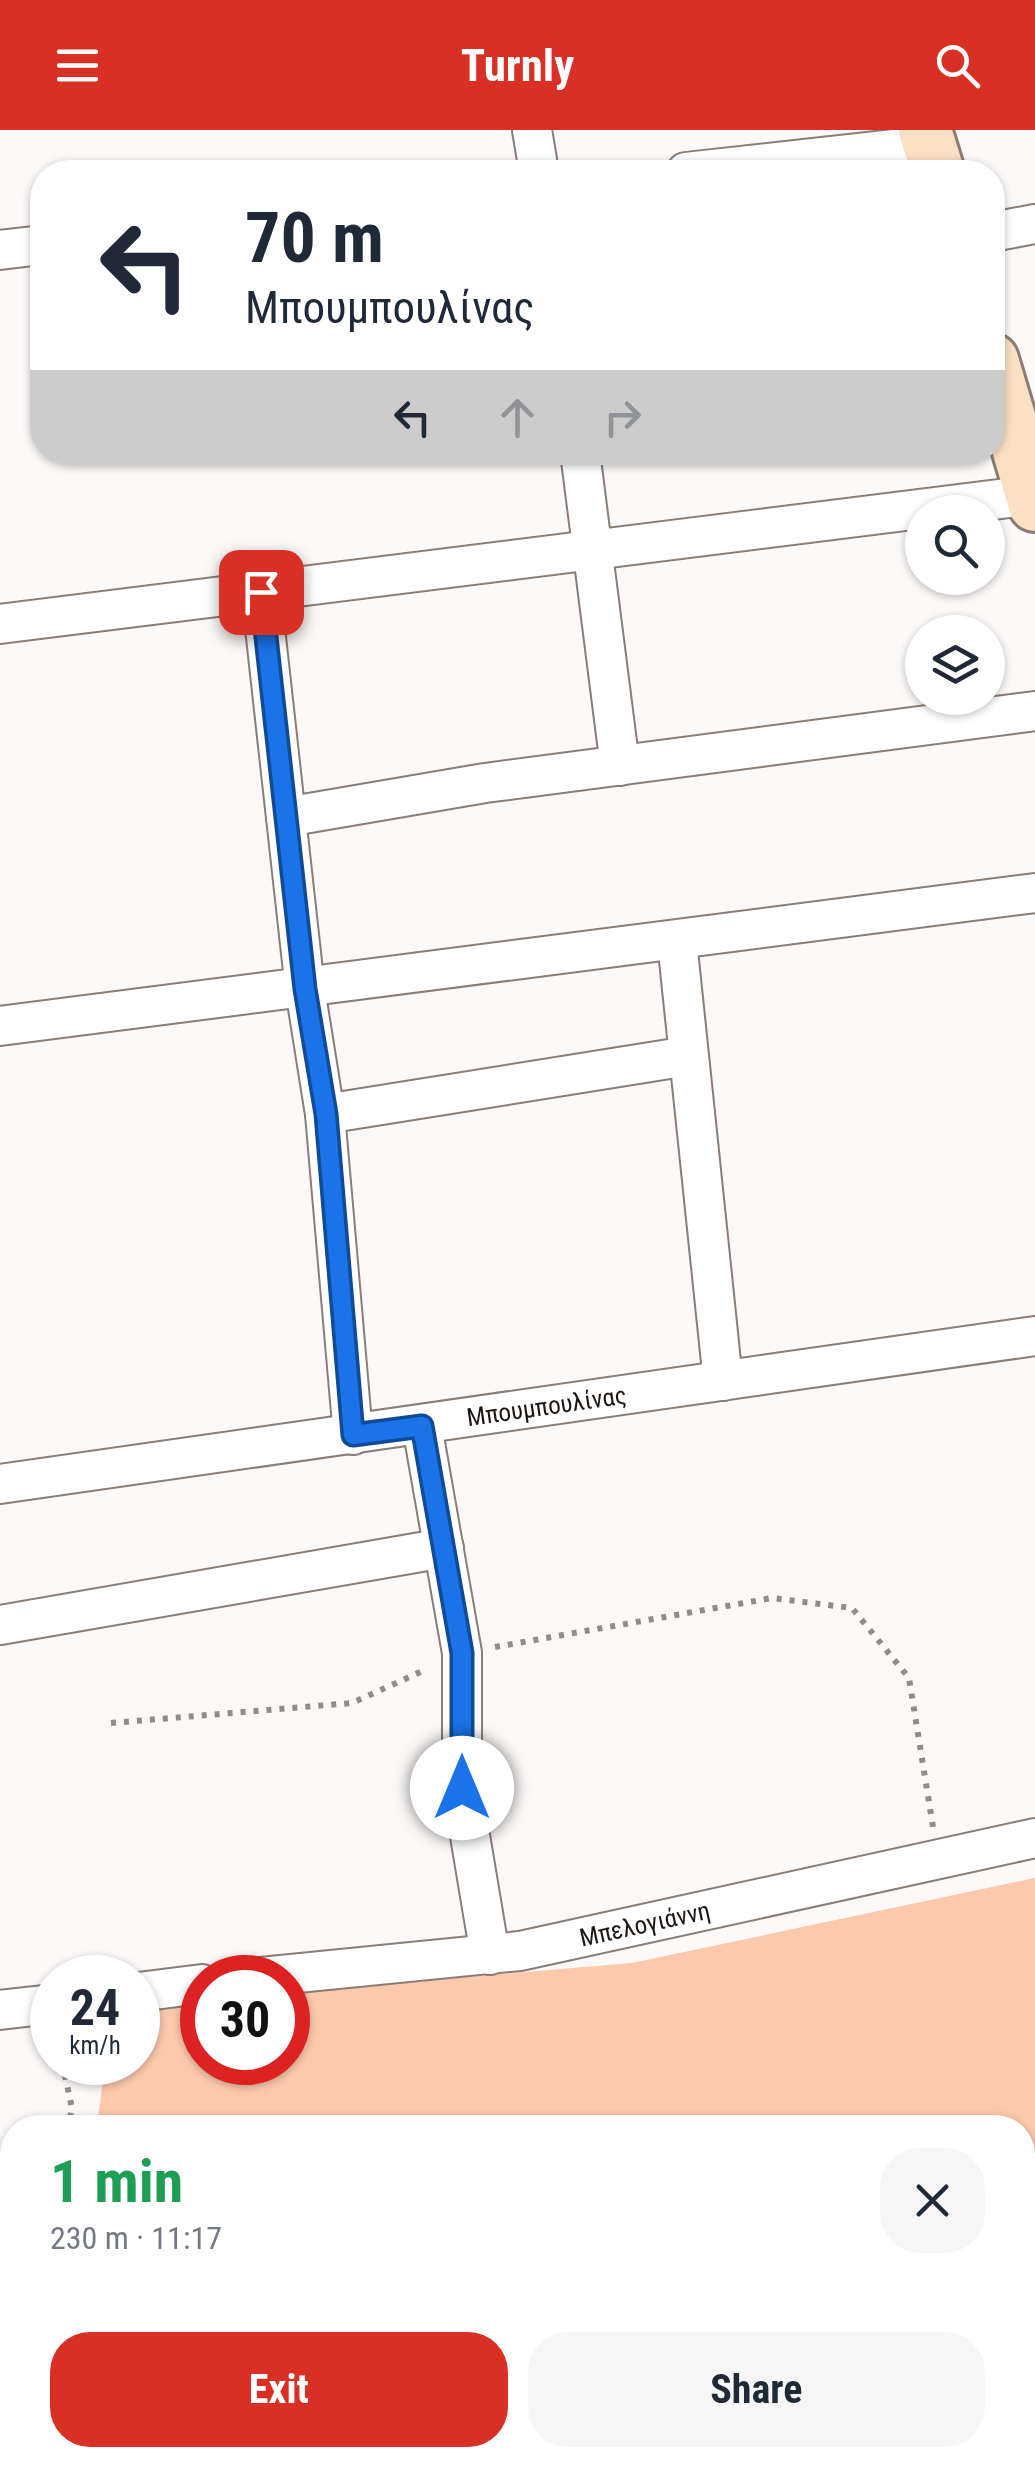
<!DOCTYPE html>
<html lang="en">
<head>
<meta charset="utf-8">
<style>
  :root { --surface:#fff; --page:#f6f6f7; --text:#1f2937; --muted:#747a83; --accent:#d93025 }
  body { margin:0; font-family:"Roboto Condensed",sans-serif; background:var(--page); color:var(--text); height:100vh; display:flex; flex-direction:column; font-size:38px; white-space:nowrap }
  * { box-sizing:border-box; margin:0 }
  p { font-size:32px; color:var(--muted) }
  .icon { flex:none; width:55px; height:55px; fill:none; stroke:currentColor; stroke-width:2; stroke-linecap:round; stroke-linejoin:round }
  .map { position:relative; flex:1; overflow:hidden }
  .side { position:absolute; left:0px; top:1985px; width:1035px; height:352px; display:flex; flex-direction:column; background:var(--surface); border-radius:40px 40px 0 0; box-shadow:0 2px 8px #0004 }
  .side>* { flex:none }
  .top-card { position:absolute; left:30px; top:30px; width:975px; height:305px; border-radius:40px; box-shadow:0 2px 8px #0004; background:#fff; color:var(--text); overflow:hidden }
  .fabs { position:absolute; left:905px; top:365px; display:grid; gap:20px }
  .fabs a { display:grid; place-items:center; width:100px; height:100px; border-radius:50%; background:var(--surface); box-shadow:0 2px 8px #0004; font-size:50px }
  .speed { position:absolute; left:30px; top:1825px; display:flex; gap:20px; font-size:50px; font-weight:700; text-align:center }
  .speed>* { display:grid; place-content:center; width:130px; height:130px; border-radius:50%; background:var(--surface); box-shadow:0 2px 8px #0004; line-height:1 }
  .speed small { font-size:25px; font-weight:400 }
  .speed .limit { border:15px solid #d22; background:#fff; color:#111 }
  .pin { position:absolute; display:grid; place-items:center; width:85px; height:85px; color:#fff; margin:-42px; border-radius:20px; box-shadow:0 5px 15px #0006 }
  .me { position:absolute; width:110px; margin:-55px; rotate:0deg; stroke-linejoin:round; filter:drop-shadow(0 0 8px #0008) }
  .turn { display:flex; align-items:center; gap:35px; height:210px; padding:0 50px; font-size:45px }
  .turn .icon { width:130px; height:130px; stroke-width:2.5 }
  .turn b { display:block; font-size:70px; line-height:85px }
  .lanes { display:flex; align-items:center; height:95px; padding:0 50px; background:#0003; justify-content:center; gap:50px; direction:ltr }
  .lanes .off { opacity:.35 }
  .round { display:grid; place-items:center; flex:none; width:105px; height:105px; border-radius:40px; background:var(--page) }
  .summary { display:flex; align-items:center; justify-content:space-between; height:170px; padding:0 50px }
  h1 { font-size:60px; font-weight:700; line-height:75px; color:#1e9e55 }
  .button { display:flex; gap:20px; margin-top:auto; padding:20px 50px }
  .button a { flex:1; height:115px; border-radius:40px; background:var(--accent); color:#fff; font-size:40px; font-weight:700; line-height:115px; text-align:center }
  .button a+a { background:var(--page); color:var(--text) }
  header { display:flex; justify-content:space-between; align-items:center; height:130px; padding:0 50px; background:var(--accent); color:#fff; font-size:45px; font-weight:700 }
  .map>svg:first-child { display:block }
  .green { fill:#fcc9ad }
  .lines { fill:none; stroke-linecap:round; stroke-linejoin:round }
  .street-casing { stroke:#8b7d75; stroke-width:42 }
  .secondary-casing { stroke:#8b7d75; stroke-width:58 }
  .path { stroke:#918c8a; stroke-width:6; stroke-dasharray:5 8; stroke-linecap:butt }
  .street { stroke:#fff; stroke-width:38 }
  .secondary { stroke:#fce0c4; stroke-width:52 }
  .route-casing { stroke:#114b97; stroke-width:25 }
  .route { stroke:#1a73e8; stroke-width:18 }
  .labels { text-anchor:middle; dominant-baseline:central; stroke-width:8; stroke-linejoin:round; paint-order:stroke }
  .street-label { font-size:25px; fill:#1c1613; stroke:#fff }
</style>
</head>
<body>
<header><svg class="icon" aria-label="menu" viewBox="0 0 24 24"><path d="M4 6h16M4 12h16M4 18h16"/></svg>Turnly<svg class="icon" aria-label="search" viewBox="0 0 24 24"><circle cx="10" cy="10" r="6"/><path d="M15 15l6 6"/></svg></header>
<div class="map">
<svg width="1035" height="2336" viewBox="0 0 1035 2336">
  <rect width="100%" height="100%" fill="#fdf9f8"/>
  <polygon class="green" points="1035,1748 1035,2336 0,2336 0,2164 12,2159 12,2325 1022,2325 1022,1998 97,1997 105,1933 138,1932 138,1877 202,1871 202,1932 288,1932 288,1862 632,1833"/>
  <g class="lines">
    <g class="street-casing">
      <g id="street">
        <polyline points="532,0 539,42"/>
        <polyline points="686,42 930,15"/>
        <polyline points="992,102 1035,94"/>
        <polyline points="0,120 42,115"/>
        <polyline points="580,322 620,636"/>
        <polyline points="261,462 305,859 325,984 353,1305"/>
        <polyline points="0,494 1032,365"/>
        <polyline points="286,687 485,653 1035,581"/>
        <polyline points="677,811 723,1251"/>
        <polyline points="0,896 1035,763"/>
        <polyline points="325,984 688,926"/>
        <polyline points="422,1296 462,1523 462,1658 490,1825"/>
        <path id="s1" d="M0,1354L1035,1206"/>
        <polyline points="0,1495 444,1418"/>
        <path id="s2" d="M249,1848L520,1821L1035,1708"/>
        <polyline points="138,1862 202,1854"/>
        <polyline points="0,1880 52,1874"/>
      </g>
    </g>
    <g class="secondary-casing">
      <g id="secondary">
        <polyline points="925,0 938,42"/>
        <polyline points="992,230 1035,375"/>
      </g>
    </g>
    <g class="path">
      <polyline points="495,1517 772,1468 852,1478 909,1548 933,1697"/>
      <polyline points="111,1593 352,1573 427,1539"/>
      <polyline points="62,1932 72,1978 68,1998"/>
      <polyline points="0,2051 12,2070"/>
      <polyline points="0,2118 12,2104"/>
    </g>
    <use href="#street" class="street"/>
    <use href="#secondary" class="secondary"/>
  </g>
  <g class="lines">
    <g class="route-casing">
      <polyline id="route" points="261,462 305,859 326,984 353,1305 422,1296 462,1523 462,1658"/>
    </g>
    <use href="#route" class="route"/>
  </g>
  <g class="labels">
    <g class="street-label">
      <text stroke="none"><textPath href="#s1" startOffset="552">Μπουμπουλίνας</textPath></text>
      <text stroke="none"><textPath href="#s2" startOffset="400">Μπελογιάννη</textPath></text>
    </g>
  </g>
</svg>
<div class="fabs">
<a><svg class="icon" aria-label="search" viewBox="0 0 24 24"><circle cx="10" cy="10" r="6"/><path d="M15 15l6 6"/></svg></a>
<a><svg class="icon" aria-label="layers" viewBox="0 0 24 24"><path d="M12 4l9 5-9 5-9-5zM3 14l9 5 9-5"/></svg></a>
</div>
<div class="speed"><div>24<small>km/h</small></div><div class="limit">30</div></div>
<div class="pin" style="left:261px;top:462px;background:#d93025"><svg class="icon" aria-label="arrive" viewBox="0 0 24 24"><path d="M6 21V4h12l-3 4 3 4H6"/></svg></div>
<svg class="me" style="left:462px;top:1658px" viewBox="-20 -20 40 40"><circle r="19" fill="#fff"/><path d="M0-13L10 11 0 6-10 11z" fill="#1a73e8"/></svg>
<div class="top-card">
<div class="turn"><svg class="icon" aria-label="left" viewBox="0 0 24 24"><path d="M17 20v-9H6M10 6l-5 5 5 5"/></svg><div><b>70 m</b>Μπουμπουλίνας</div></div>
<div class="lanes"><svg class="icon" aria-label="left" viewBox="0 0 24 24"><path d="M17 20v-9H6M10 6l-5 5 5 5"/></svg><svg class="icon off" aria-label="ahead" viewBox="0 0 24 24"><path d="M12 20V5M6 11l6-6 6 6"/></svg><svg class="icon off" aria-label="right" viewBox="0 0 24 24"><path d="M7 20v-9h11M14 6l5 5-5 5"/></svg></div>
</div>
<section class="side">
<div class="summary"><div><h1>1 min</h1><p>230 m · 11:17</p></div><a class="round"><svg class="icon" aria-label="close" viewBox="0 0 24 24"><path d="M6 6l12 12M18 6L6 18"/></svg></a></div>
<div class="button"><a>Exit</a><a>Share</a></div>
</section>
</div>
</body>
</html>
